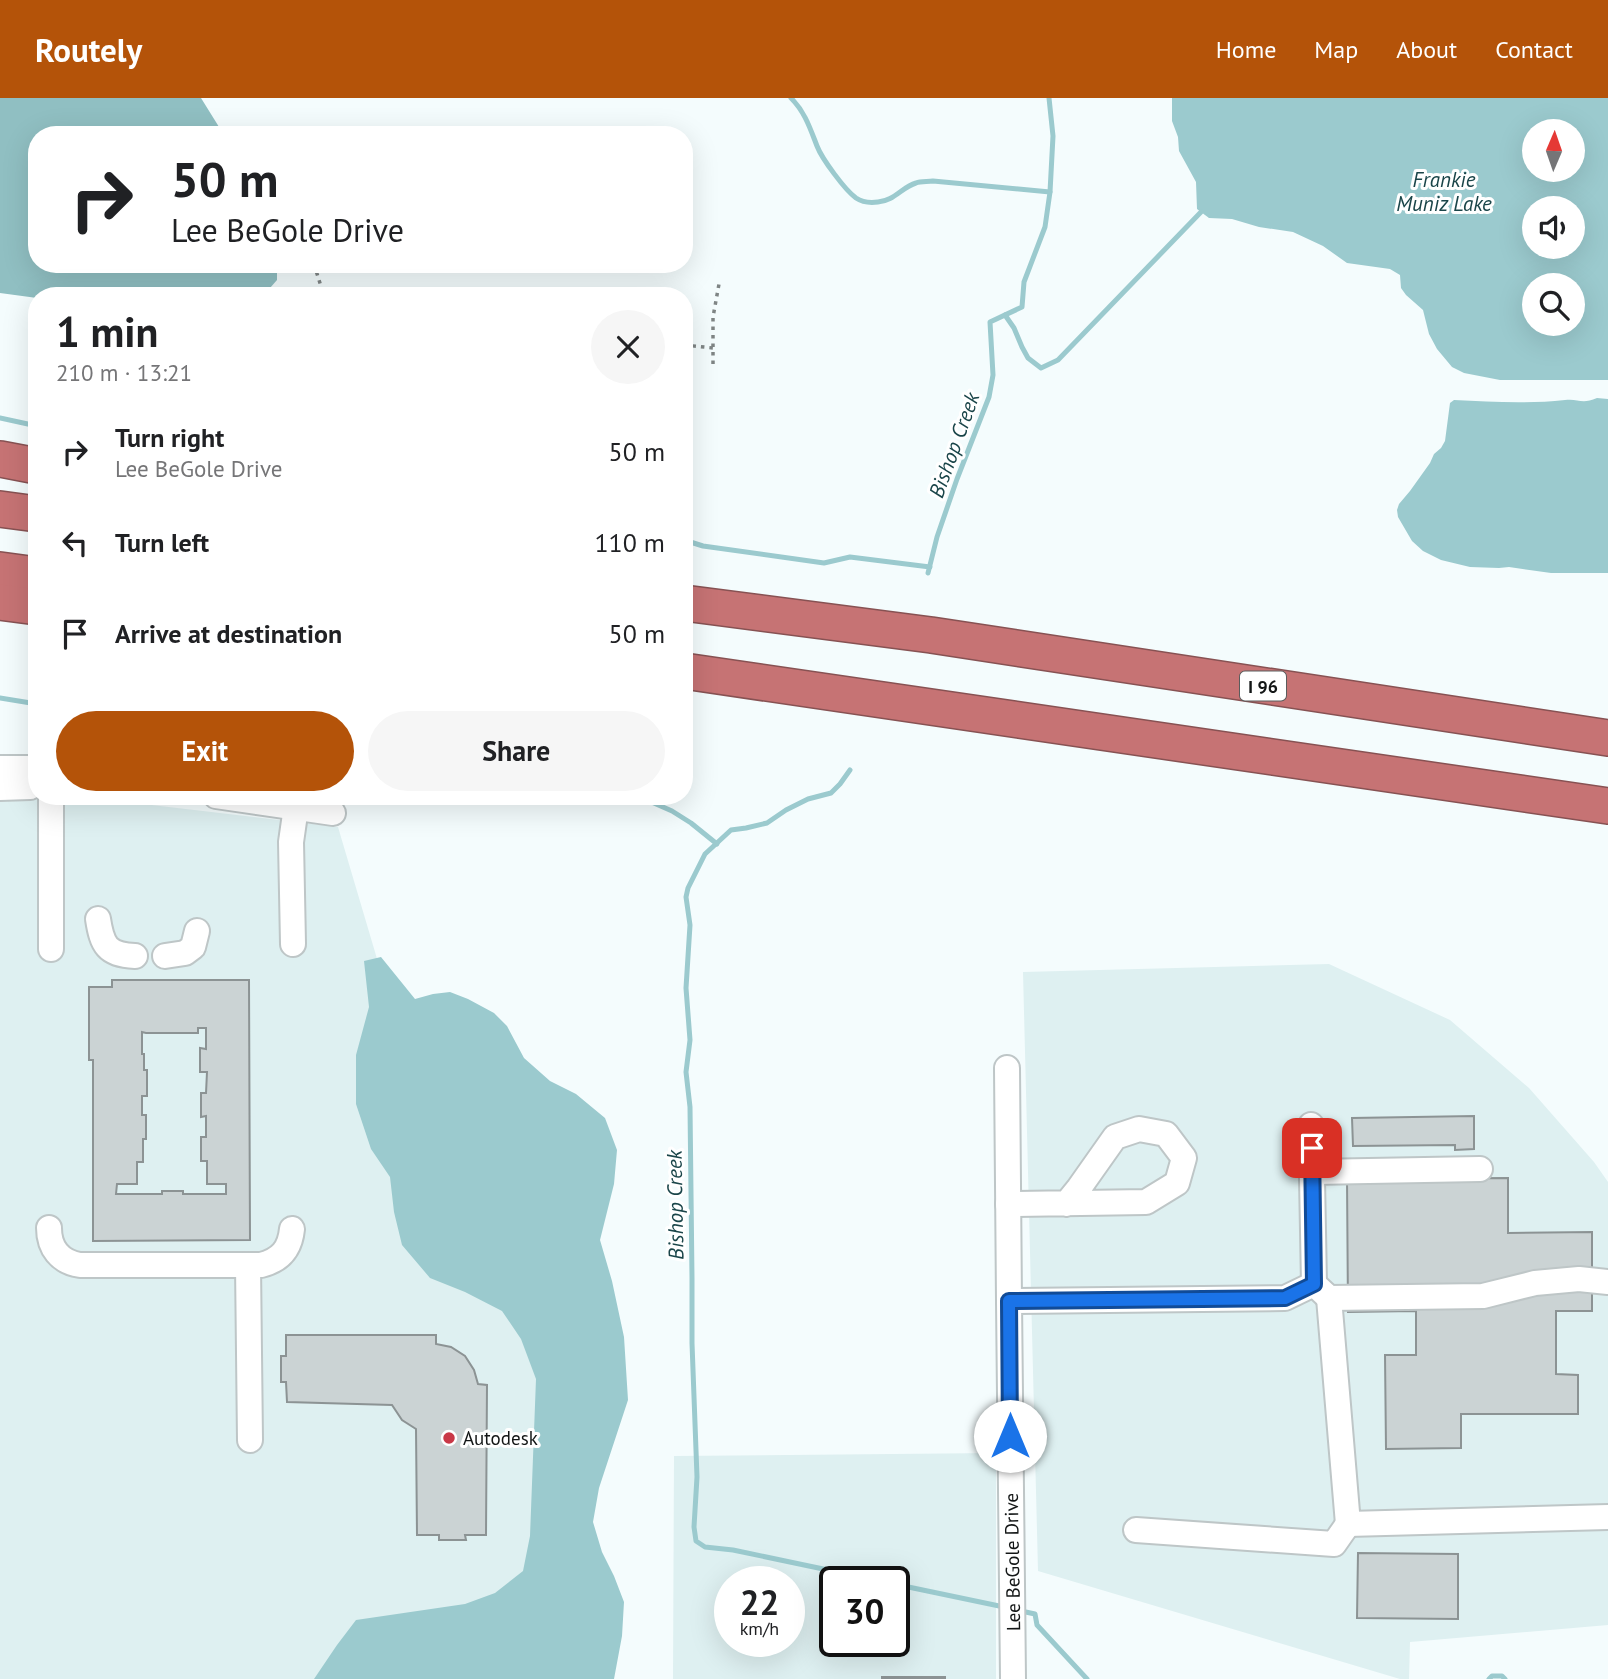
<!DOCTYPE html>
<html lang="en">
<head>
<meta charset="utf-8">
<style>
  :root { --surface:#fff; --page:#f6f6f6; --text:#202124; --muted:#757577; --accent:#b45309 }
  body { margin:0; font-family:"PT Sans",sans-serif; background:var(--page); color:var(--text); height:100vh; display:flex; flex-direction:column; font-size:26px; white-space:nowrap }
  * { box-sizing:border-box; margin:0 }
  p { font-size:23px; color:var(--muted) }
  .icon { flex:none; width:38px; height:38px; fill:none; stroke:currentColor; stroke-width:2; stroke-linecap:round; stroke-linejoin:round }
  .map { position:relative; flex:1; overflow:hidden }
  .sheet { position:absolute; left:28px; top:189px; width:665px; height:518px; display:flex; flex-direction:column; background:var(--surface); border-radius:28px; box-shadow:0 7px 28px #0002 }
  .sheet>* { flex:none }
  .top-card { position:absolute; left:28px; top:28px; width:665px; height:147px; border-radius:28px; box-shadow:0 7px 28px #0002; background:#fff; color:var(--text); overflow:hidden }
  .needle { width:46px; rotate:2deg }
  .controls { position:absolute; left:1522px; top:21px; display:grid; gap:14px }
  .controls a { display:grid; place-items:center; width:63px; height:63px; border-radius:50%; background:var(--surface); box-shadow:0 7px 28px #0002; font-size:35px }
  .speed { position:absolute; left:714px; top:1468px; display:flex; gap:14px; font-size:35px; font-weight:700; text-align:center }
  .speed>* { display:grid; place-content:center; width:91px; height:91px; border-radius:50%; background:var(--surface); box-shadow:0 7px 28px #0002; line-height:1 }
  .speed small { font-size:18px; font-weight:400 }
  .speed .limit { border:4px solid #111; border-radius:10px; background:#fff; color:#111 }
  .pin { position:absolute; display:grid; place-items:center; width:60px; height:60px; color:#fff; margin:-30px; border-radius:14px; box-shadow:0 4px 10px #0006 }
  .me { position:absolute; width:77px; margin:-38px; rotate:0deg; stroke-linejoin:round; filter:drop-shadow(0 0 5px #0008) }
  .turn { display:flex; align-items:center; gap:24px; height:147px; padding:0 28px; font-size:32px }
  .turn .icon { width:91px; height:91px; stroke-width:2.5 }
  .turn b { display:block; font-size:49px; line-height:60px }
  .round { display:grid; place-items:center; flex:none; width:74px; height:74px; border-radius:37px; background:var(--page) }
  .overview { display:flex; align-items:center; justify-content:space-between; height:119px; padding:0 28px }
  h1 { font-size:42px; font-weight:700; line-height:52px }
  .cta { display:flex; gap:14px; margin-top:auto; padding:14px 28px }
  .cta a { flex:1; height:80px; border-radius:42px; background:var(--accent); color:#fff; font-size:28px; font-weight:700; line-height:80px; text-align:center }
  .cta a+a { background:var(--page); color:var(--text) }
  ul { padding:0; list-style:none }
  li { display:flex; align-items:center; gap:21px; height:91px; padding:0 28px }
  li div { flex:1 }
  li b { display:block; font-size:26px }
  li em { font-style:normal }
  header { display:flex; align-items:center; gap:42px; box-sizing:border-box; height:98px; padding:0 35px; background:var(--accent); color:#fff }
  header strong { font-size:33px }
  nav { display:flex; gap:38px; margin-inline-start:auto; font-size:24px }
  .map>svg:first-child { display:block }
  .built { fill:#def0f1; fill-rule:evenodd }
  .forest { fill:#90bfc2 }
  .water { fill:#9bcace; fill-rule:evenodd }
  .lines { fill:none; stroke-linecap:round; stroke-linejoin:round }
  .stream { stroke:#9bcace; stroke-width:5 }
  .building { fill:#cbd3d4; stroke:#8c9394; stroke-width:2; fill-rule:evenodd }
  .minor-casing { stroke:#bec6c7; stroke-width:28 }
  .highway-casing { stroke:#875253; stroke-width:38 }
  .path { stroke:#7f8585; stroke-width:3.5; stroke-dasharray:3.5 5; stroke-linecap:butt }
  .minor { stroke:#fff; stroke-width:24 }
  .highway { stroke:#c67374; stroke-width:35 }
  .route-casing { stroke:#114b97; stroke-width:18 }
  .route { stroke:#1a73e8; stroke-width:12 }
  .poi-dot { fill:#c93847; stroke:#fff; stroke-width:2.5 }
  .labels { text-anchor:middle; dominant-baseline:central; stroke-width:6; stroke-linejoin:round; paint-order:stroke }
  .shield { fill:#fff; stroke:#5a5c5c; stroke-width:2 }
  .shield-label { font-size:18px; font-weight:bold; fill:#131616 }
  .poi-label { font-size:19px; fill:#131616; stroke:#fff; text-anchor:start }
  .street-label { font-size:19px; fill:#131616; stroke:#fff }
  .water-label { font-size:21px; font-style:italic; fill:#1a4549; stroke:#fff }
</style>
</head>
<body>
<header>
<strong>Routely</strong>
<nav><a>Home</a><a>Map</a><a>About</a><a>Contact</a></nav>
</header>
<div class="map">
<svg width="1608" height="1581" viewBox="0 0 1608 1581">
  <rect width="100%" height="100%" fill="#f4fcfd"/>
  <g class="built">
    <polygon points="0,698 75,698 338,729 391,908 590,1289 502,1581 0,1581"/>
    <polygon points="1329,866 1450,922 1529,990 1594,1064 1608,1084 1608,1527 1410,1544 1409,1581 1400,1581 1038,1473 1023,874"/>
    <path d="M996,1355V1581H673L674,1358ZM730,1484H789V1544H730ZM835,1484H894V1544H835Z"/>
  </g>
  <polygon class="forest" points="0,0 201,0 224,37 37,37 37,166 277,166 277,182 263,198 37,198 37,200 0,195"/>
  <g class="water">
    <path d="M1172,0H1608V282H1500L1464,275L1452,269L1437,251L1429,236L1423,212L1406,197L1401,190L1400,177L1390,171L1347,165L1323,148L1293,134L1259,129L1232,121L1209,120L1197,111L1196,84L1179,53L1178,39L1172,23ZM1535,33H1573V72H1535ZM1535,110H1573V149H1535ZM1535,187H1573V226H1535Z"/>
    <path d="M1597,300L1608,301V475H1551L1509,469L1499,470L1470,469L1441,462L1423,453L1412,443L1398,419L1397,412L1399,406L1410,393L1430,365L1434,356L1441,350L1445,343L1450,305L1454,302C1491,304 1529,306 1565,302C1578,300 1581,307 1597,300Z"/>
    <polygon points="381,859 415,901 433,896 450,894 468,901 494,915 507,928 524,960 550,983 576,996 605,1020 617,1052 614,1086 600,1142 612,1183 624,1239 628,1302 599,1390 593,1424 602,1454 614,1478 624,1504 622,1538 614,1581 314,1581 337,1547 356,1522 465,1506 495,1495 523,1473 530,1438 536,1281 521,1241 502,1213 465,1194 430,1180 402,1147 394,1114 390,1079 371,1051 356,1006 356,957 369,909 364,863"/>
  </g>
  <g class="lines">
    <g class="stream">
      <path d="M791,0C805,14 810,30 817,48C822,61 845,92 856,100C862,104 871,105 878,104C894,103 902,89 916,85C921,83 928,84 933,83L1050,94"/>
      <polyline points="1005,217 1014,230 1022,249 1028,260 1041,270 1058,262 1201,114"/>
      <polyline points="0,320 37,328"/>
      <polyline points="684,442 703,448 824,465 850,459 930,469"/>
      <polyline points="928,475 937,439 957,381 989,299 993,277 990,224 1022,209 1024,184 1045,129 1050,94 1053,38 1049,0"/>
      <polyline points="0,600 37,606"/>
      <polyline points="850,672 840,686 831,695 808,701 786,712 767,725 746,730 731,732 705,756 688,790 686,799 690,827 686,890 690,942 686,974 690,1009 692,1180 692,1245 697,1379 694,1429 696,1443 705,1449 733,1452 885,1484"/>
      <polyline points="638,698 672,713 691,725 717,746"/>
      <polyline points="894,1486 1004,1509"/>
      <polyline points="1021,1513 1035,1516 1037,1527 1087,1581"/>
      <polyline points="1489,1581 1492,1578 1502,1578 1505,1581"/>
    </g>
  </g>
  <g class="building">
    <path d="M112,882H249L250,1142L93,1143V962H89V889H112ZM198,930H206V951L200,950V974H207L206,995H201V1019L206,1018V1039H201V1063H207V1086H226V1096H183V1093H162V1096H116L117,1086H137V1064H143V1041H146V1017H142V998H147V972H144V956H142V934L146,935H198Z"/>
    <polygon points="1474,1018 1474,1051 1455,1052 1455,1047 1353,1048 1352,1020"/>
    <polygon points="1508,1080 1508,1135 1592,1134 1592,1213 1556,1213 1556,1276 1578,1277 1578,1316 1461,1316 1461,1350 1386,1351 1385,1257 1416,1257 1416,1213 1348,1214 1347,1081"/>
    <polygon points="286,1237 436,1237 436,1246 451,1249 465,1258 474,1272 478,1286 487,1287 486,1437 465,1437 466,1442 439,1442 439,1437 417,1437 416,1331 402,1322 392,1307 287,1304 286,1284 281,1284 281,1258 286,1258"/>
    <polygon points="1358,1455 1458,1456 1458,1521 1357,1520"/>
    <rect x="882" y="1579" width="63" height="2"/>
  </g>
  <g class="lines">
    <g class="minor-casing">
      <g id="minor">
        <polyline points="0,670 30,670 37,675"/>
        <polyline points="0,690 30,689 37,685"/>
        <polyline points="216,698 333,715"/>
        <path d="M98,821C102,847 107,857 135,858"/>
        <polyline points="293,846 291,744 296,709"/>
        <polyline points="51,851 51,698"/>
        <polyline points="165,858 185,855 193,849 197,833"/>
        <polyline points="1007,970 1009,1203"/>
        <polyline points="1311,1027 1314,1186"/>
        <polyline points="1313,1074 1480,1071"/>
        <polyline points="1008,1106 1146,1104 1177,1085 1184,1060 1166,1036 1139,1031 1115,1039 1079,1090 1066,1106"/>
        <path d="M49,1130C49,1150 60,1164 80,1167H261C281,1162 290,1151 292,1131"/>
        <polyline points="248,1167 250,1342"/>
        <polyline points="1329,1200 1348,1426 1608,1419"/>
        <polyline points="1136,1432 1334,1446 1348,1426"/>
        <polyline points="1013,1581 1009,1203 1285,1200 1314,1186 1329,1200 1483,1198 1535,1185 1579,1181 1608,1184"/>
      </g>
    </g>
    <g class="highway-casing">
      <g id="highway">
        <polyline points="0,361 37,368"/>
        <polyline points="0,411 37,416"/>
        <polyline points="0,472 37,477"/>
        <polyline points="0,504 37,509"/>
        <polyline points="684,505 931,537 1608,640"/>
        <polyline points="684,573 1608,708"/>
      </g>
    </g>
    <g class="path">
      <polyline points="314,166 324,198"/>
      <polyline points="684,247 713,250"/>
      <polyline points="713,266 713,219 719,186"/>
    </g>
    <use href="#minor" class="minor"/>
    <use href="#highway" class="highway"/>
  </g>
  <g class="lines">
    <g class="route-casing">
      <polyline id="route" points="1010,1338 1009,1203 1285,1200 1314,1186 1312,1050"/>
    </g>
    <use href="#route" class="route"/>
  </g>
  <circle class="poi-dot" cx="449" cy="1340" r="7"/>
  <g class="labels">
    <rect class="shield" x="1240" y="573.5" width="46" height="29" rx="5"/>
    <g class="shield-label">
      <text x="1263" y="588">I 96</text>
    </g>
    <g class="poi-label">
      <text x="463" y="1340">Autodesk</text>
    </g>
    <g class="street-label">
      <text transform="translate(1012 1464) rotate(-91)">Lee BeGole Drive</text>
    </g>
    <g class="water-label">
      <text x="1444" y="81">Frankie<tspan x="1444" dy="24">Muniz Lake</tspan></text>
      <text transform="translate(954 347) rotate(-70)">Bishop Creek</text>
      <text transform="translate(675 1107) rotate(-91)">Bishop Creek</text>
    </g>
  </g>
</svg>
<div class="controls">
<a><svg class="needle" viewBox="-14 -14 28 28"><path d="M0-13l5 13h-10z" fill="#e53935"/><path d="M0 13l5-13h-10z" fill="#757577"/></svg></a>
<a><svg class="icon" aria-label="sound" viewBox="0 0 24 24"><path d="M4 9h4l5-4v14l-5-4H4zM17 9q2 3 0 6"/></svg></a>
<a><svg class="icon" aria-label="search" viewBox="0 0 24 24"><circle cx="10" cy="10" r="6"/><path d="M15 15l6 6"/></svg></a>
</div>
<div class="speed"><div>22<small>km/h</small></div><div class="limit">30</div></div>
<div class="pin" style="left:1312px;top:1050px;background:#d93025"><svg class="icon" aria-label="arrive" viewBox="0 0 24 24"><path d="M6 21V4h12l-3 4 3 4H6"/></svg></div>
<svg class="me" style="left:1010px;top:1338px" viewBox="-20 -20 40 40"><circle r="19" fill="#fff"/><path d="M0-13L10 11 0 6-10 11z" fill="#1a73e8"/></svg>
<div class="top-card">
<div class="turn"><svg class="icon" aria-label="right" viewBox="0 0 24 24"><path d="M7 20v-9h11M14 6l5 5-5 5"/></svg><div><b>50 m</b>Lee BeGole Drive</div></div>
</div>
<section class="sheet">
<div class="overview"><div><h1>1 min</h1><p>210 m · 13:21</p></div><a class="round"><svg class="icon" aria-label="close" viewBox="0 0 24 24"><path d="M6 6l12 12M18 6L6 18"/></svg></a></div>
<ul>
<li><svg class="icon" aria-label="right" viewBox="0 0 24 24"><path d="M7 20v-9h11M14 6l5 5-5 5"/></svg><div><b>Turn right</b><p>Lee BeGole Drive</p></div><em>50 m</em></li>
<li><svg class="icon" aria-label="left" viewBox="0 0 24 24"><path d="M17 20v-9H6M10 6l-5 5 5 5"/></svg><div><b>Turn left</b></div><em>110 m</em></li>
<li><svg class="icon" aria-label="arrive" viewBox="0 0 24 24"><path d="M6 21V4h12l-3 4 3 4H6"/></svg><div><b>Arrive at destination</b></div><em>50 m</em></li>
</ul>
<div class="cta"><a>Exit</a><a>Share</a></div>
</section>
</div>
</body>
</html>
